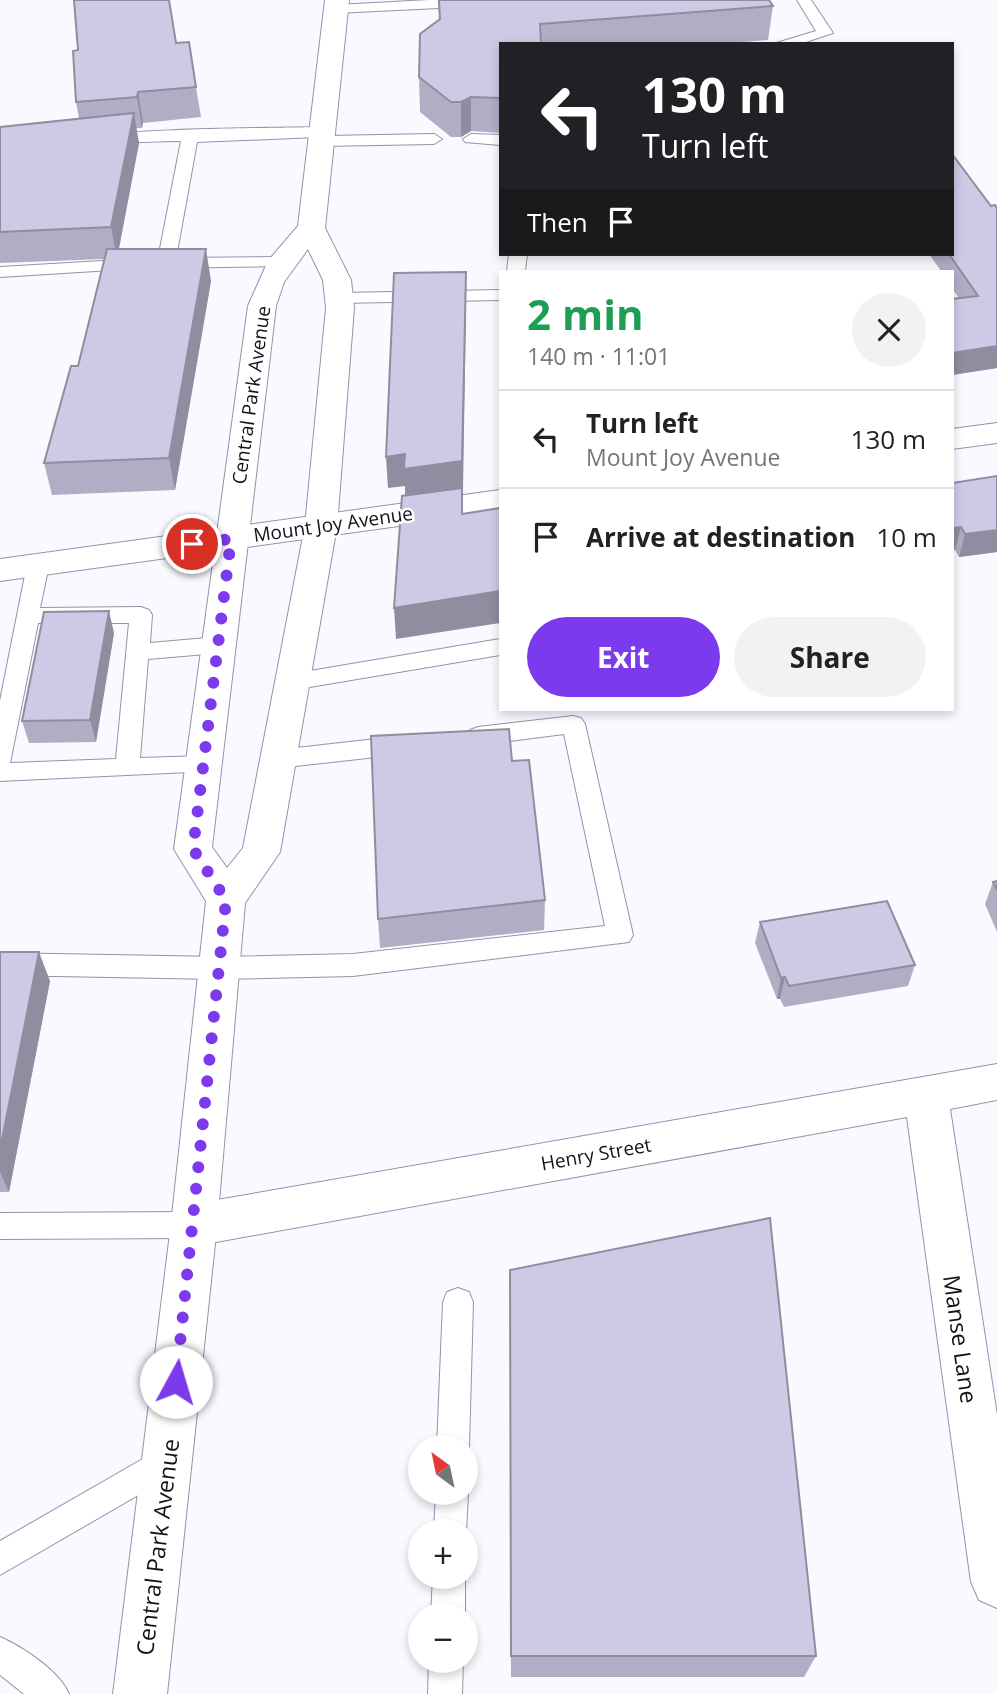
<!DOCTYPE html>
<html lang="en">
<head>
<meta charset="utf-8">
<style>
  :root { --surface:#fff; --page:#f2f2f2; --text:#222; --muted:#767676; --line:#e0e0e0; --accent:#7c3aed }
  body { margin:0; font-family:"Open Sans",sans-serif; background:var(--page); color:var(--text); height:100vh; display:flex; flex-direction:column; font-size:26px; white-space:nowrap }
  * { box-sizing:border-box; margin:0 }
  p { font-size:23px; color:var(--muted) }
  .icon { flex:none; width:38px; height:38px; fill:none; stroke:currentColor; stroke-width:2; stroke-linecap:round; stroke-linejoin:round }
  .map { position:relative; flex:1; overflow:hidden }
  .panel { position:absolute; left:499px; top:270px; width:455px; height:441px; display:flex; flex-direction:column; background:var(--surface); border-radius:0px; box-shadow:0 4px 10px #0003 }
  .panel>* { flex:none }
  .guide { position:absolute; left:499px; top:42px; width:455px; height:214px; border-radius:0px; box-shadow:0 4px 10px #0003; background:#202124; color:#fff; overflow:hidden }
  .needle { width:46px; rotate:327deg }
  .controls { position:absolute; left:408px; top:1435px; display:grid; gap:14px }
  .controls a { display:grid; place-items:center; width:70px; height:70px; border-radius:50%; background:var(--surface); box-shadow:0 4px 10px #0003; font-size:35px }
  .pin { position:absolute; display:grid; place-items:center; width:60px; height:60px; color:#fff; margin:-30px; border:4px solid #fff; border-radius:50%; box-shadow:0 2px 7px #0007 }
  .me { position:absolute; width:77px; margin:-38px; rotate:6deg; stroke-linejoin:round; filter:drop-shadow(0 0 5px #0008) }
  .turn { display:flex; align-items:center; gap:24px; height:147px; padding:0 28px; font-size:32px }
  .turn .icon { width:91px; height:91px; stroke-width:2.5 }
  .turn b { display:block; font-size:49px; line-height:60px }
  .then { display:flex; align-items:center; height:66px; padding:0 28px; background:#0003; gap:14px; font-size:26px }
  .round { display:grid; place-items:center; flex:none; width:74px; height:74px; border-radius:37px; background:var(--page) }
  .headline { display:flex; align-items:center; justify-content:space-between; height:119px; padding:0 28px }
  h1 { font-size:42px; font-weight:700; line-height:52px; color:#1e9e55 }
  .primary-button { display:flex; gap:14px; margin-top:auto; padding:14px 28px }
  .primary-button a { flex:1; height:80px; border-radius:42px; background:var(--accent); color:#fff; font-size:28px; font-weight:700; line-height:80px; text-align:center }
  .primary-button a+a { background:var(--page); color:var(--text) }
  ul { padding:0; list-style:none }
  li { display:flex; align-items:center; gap:21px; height:98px; padding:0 28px; border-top:2px solid var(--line) }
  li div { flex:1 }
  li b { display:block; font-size:26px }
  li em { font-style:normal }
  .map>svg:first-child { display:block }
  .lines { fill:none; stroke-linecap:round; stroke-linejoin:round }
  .service-casing { stroke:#9592ab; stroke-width:2 }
  .minor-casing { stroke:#9592ab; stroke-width:2 }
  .primary-casing { stroke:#9592ab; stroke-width:2 }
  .service { fill:#fff; fill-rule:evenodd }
  .minor { fill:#fff; fill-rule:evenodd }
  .primary { fill:#fff; fill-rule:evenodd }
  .wall { fill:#b0aec5 }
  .shaded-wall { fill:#908da0 }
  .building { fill:#cdcae5; stroke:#908da0; stroke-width:2 }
  .route { stroke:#7c3aed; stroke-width:12; stroke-dasharray:0 21.6 }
  .labels { text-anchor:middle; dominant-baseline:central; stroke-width:5; stroke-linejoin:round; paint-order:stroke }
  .street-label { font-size:19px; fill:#13121b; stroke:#fff }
  .near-street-label { font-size:23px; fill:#13121b; stroke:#fff }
</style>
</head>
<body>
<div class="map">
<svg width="997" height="1694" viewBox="0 0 997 1694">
  <rect width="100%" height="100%" fill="#faf9ff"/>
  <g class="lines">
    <g class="service-casing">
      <g id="service">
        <polygon points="429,0 527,0 520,4 336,13 329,9 336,5"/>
        <polygon points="797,0 811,0 833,33 800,44 773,44 816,31"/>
        <path d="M322,127L330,132L326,136L434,134L442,139L434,144L321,146L313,141L317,137L197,142L176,258L288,257L291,261L282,266L160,268L157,264L181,141C164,140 102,146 95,139C105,128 292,128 322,127Z"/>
        <polygon points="471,134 500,135 500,145 465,142 463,139"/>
        <polygon points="509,254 527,254 525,271 507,271"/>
        <polygon points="137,259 143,260 146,264 143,268 0,277 0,267"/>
        <polygon points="500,290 500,300 339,303 330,298 339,293"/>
        <path d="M38,558L46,560L49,565L40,608L141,607L149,610L152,615L150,643L218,637L226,639L229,645L226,651L218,653L148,659L140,758L203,756L211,759L215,765L211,771L0,781V701L27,565L30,560ZM38,623H129L116,759L10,763Z"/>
        <polygon points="500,639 500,655 292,690 284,688 281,682 284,676 292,674"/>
        <polygon points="573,716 581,718 585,724 633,935 629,942 353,976 219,979 0,975 0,953 219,957 353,954 605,926 564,734 478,745 470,742 466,736 470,730 478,727"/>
        <polygon points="403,736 411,739 415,745 411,751 403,754 278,768 270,765 266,759 270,753 278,750"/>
        <polygon points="194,1212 204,1216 208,1225 204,1234 194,1238 0,1239 0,1213"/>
        <polygon points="458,1288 469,1292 473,1302 469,1447 466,1455 466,1447 437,1447 443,1302 447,1292"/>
        <polygon points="167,1445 178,1450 183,1461 178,1472 0,1575 0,1541"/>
        <polygon points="466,1487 468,1493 466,1533 434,1531 436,1493 466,1493"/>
        <polygon points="433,1577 465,1577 465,1615 431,1615"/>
        <path d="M0,1637C23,1647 59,1671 69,1694H24L0,1675Z"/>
        <polygon points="429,1661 463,1661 462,1694 428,1694"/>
      </g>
    </g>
    <g class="minor-casing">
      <g id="minor">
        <polygon points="997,423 997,443 952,449 952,429"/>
        <polygon points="500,490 500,512 0,581 0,559"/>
        <polygon points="997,1064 997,1100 950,1109 997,1415 997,1608 979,1600 971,1582 907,1117 194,1246 178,1240 171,1225 178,1210 194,1204"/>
      </g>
    </g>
    <g class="primary-casing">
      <path id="primary" d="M325,0H349L325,228L351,280L354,308L337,526L280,852L245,903L217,1225L167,1694H113L171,1225L206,901L174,849L248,306L268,261L298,226ZM308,249L323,280L326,308L305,526L243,848L227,868L212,847L276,306L284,282Z"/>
    </g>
    <use href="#service" class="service"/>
    <use href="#minor" class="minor"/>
    <use href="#primary" class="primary"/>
  </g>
  <g class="wall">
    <polygon points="438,0 769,0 773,6 768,40 717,44 500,44 500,133 471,131 461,137 451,137 420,112 419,77 439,20"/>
    <polygon points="176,43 196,87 201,117 143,123 142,128 136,128 139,143 119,249 211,281 175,490 52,495 44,463 78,366 104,259 0,263 0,127 79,118 76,102"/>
    <polygon points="991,206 997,208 997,368 952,375 952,299 959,298 952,288 952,271 941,271 929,254 952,254"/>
    <polygon points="997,476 997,552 959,557 955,550 952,483"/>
    <polygon points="114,633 96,742 29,743 22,721"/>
    <polygon points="512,761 545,900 544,930 380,948 378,919"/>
    <polygon points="997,881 997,932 985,904 993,882"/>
    <polygon points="760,922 915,965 908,986 784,1007 780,999 777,999 755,943"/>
    <polygon points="0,952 50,981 9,1192 0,1192"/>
    <polygon points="510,1300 816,1656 804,1677 511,1677"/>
  </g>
  <g class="shaded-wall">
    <polygon points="138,92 143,123 142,128 137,97"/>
    <polygon points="471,97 471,131 461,137 461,102"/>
    <polygon points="134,113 139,143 117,258 111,227"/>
    <polygon points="206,249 211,281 175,490 169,458"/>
    <polygon points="466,272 466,303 463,492 462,493 463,520 405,500 405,486 388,488 386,457"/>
    <polygon points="997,346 997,368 952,375 952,353"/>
    <polygon points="961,527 955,550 952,550 952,528"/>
    <polygon points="997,530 997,552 959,557 965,534"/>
    <polygon points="500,591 500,623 396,639 394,608"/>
    <polygon points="109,611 114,633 96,742 90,720"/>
    <polygon points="39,952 50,981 9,1192 0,1172 0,1150"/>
    <polygon points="785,977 780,999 777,999 781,978"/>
  </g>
  <g class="building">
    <polygon points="74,0 169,0 176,43 189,42 196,87 138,92 137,97 76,102 73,51 78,50"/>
    <polygon points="439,0 769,0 773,6 540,24 541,44 500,44 500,98 471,97 461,102 451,102 419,77 420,34 440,19"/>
    <polygon points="134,113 111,227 0,232 0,127"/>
    <polygon points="952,154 991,206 995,205 997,208 997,346 952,353 952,299 978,296 949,254 952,254"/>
    <polygon points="107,249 206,249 169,458 44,463 71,366 78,366"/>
    <polygon points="466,272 462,461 404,469 405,454 386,457 394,273"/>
    <polygon points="997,476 997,530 965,534 961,527 952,528 952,483"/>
    <polygon points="462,488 462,514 500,508 500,591 394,608 402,496"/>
    <polygon points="109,611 90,720 22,721 44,612"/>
    <polygon points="509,729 512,761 529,760 545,900 378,919 371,736"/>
    <polygon points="997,881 997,890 993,882"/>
    <polygon points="887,901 915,965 789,986 785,977 781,978 760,922"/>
    <polygon points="0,952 39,952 0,1150"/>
    <polygon points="770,1218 816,1656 511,1656 510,1270"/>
  </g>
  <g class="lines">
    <polyline class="route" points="176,1382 226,900 193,849 231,539 192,544"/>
  </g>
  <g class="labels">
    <g class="street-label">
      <text transform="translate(251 395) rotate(-82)">Central Park Avenue</text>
      <text transform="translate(333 524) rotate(-8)">Mount Joy Avenue</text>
      <text transform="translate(596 1154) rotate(-10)">Henry Street</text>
    </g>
    <g class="near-street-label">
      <text transform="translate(961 1339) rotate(82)">Manse Lane</text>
      <text transform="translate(157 1547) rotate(-83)">Central Park Avenue</text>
    </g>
  </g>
</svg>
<div class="controls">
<a><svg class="needle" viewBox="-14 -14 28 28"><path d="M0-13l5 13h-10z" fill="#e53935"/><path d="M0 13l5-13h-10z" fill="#767676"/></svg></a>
<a>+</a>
<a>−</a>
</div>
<div class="pin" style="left:192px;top:544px;background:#d93025"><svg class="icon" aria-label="arrive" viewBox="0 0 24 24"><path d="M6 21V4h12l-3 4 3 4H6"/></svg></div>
<svg class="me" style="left:176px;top:1382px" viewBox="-20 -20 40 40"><circle r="19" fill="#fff"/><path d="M0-13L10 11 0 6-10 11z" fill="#7c3aed"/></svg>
<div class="guide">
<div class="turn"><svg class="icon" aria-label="left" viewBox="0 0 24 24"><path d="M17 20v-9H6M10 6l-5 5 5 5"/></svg><div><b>130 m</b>Turn left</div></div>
<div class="then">Then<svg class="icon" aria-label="arrive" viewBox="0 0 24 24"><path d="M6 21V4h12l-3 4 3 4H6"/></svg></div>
</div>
<section class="panel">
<div class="headline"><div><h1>2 min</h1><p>140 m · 11:01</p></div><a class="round"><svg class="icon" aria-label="close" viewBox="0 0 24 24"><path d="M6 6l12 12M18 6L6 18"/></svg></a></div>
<ul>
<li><svg class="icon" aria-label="left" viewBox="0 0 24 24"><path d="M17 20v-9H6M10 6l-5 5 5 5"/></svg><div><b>Turn left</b><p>Mount Joy Avenue</p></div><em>130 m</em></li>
<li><svg class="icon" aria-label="arrive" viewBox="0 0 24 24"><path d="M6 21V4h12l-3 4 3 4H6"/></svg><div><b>Arrive at destination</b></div><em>10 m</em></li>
</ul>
<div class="primary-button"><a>Exit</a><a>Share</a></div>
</section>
</div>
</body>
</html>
